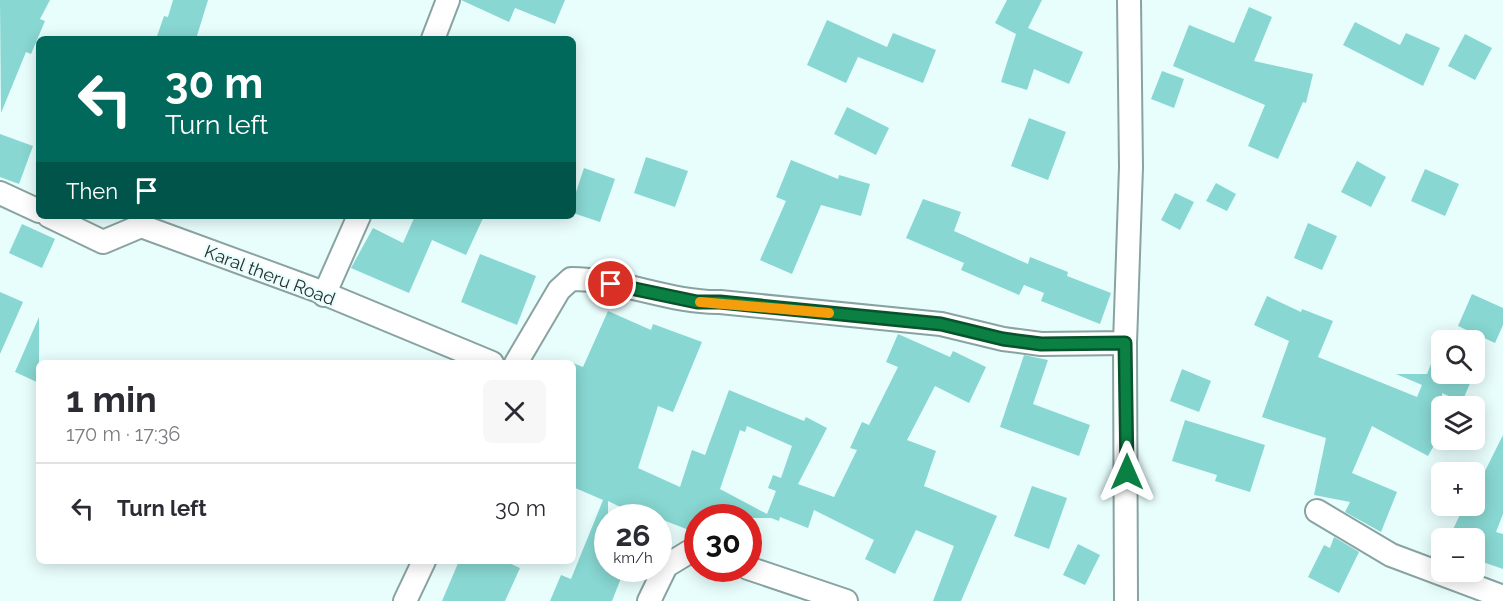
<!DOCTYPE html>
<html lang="en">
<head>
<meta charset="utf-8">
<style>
  :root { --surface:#fff; --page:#f7f7f7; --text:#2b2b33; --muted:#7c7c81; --line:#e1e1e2 }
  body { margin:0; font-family:Raleway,sans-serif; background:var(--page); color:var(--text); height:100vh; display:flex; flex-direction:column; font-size:22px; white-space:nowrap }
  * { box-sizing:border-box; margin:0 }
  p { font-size:20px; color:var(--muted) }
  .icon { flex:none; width:33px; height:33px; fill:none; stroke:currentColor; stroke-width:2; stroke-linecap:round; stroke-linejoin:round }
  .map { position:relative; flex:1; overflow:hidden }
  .sheet { position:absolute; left:36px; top:360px; width:540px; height:204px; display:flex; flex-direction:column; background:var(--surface); border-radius:9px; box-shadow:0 3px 15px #0003 }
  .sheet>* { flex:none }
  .banner { position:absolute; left:36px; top:36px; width:540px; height:183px; border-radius:9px; box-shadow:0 3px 15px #0003; background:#00695c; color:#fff; overflow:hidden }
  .fabs { position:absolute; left:1431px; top:330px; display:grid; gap:12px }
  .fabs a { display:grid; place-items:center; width:54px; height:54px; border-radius:9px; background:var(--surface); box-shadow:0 3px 15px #0003; font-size:30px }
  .speed { position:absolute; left:594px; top:504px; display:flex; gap:12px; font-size:30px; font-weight:700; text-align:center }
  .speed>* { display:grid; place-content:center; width:78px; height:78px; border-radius:50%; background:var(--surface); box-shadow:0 3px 15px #0003; line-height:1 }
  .speed small { font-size:15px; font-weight:400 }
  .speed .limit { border:9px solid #d22; background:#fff; color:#111 }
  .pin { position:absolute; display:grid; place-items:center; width:51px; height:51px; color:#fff; margin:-26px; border:3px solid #fff; border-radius:50%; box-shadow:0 2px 6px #0007 }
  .me { position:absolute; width:66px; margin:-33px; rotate:0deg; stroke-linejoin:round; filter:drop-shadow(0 0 4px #0008) }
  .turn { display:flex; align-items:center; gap:21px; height:126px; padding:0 30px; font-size:27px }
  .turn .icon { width:78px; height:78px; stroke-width:2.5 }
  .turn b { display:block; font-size:42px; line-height:51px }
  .then { display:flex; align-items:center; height:57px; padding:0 30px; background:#0003; gap:12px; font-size:22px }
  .round { display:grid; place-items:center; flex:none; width:63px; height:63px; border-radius:9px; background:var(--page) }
  .summary { display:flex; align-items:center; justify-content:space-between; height:102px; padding:0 30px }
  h1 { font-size:36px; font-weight:700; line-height:45px }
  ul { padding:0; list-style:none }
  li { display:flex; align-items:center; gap:18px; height:90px; padding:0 30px; border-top:2px solid var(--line) }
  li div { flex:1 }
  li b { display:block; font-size:22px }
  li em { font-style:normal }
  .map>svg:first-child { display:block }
  .building { fill:#88d7d2; fill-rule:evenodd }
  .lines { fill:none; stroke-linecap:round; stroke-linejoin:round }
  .minor-casing { stroke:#88a3a1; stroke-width:26 }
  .minor { stroke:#fff; stroke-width:22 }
  .route-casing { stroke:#07532c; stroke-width:15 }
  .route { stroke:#0b8043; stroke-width:10 }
  .slow { stroke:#f59e0b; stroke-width:10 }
  .labels { text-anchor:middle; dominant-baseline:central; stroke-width:4.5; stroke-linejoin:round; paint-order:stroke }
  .street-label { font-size:18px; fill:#273131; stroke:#e8fefd }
</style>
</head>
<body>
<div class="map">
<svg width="1503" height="601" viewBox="0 0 1503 601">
  <rect width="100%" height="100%" fill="#e8fefd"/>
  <g class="building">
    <polygon points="0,0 50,0 40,19 45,21 31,54 26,52 1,113"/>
    <polygon points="173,0 208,0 196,39 156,39 164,16 168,17"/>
    <polygon points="461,0 565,0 555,24 515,8 509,22"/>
    <polygon points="1007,0 1042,0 1028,28 1083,52 1069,84 1034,69 1027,90 1001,82 1016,34 995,23"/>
    <polygon points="1249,7 1272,17 1254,61 1313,74 1306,103 1303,102 1278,159 1248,146 1265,105 1173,66 1189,25 1234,43"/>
    <polygon points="827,20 887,47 893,33 936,50 923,83 858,57 846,83 807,65"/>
    <polygon points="1355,22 1400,45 1406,33 1440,48 1423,86 1343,45"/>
    <polygon points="1465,34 1492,48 1475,80 1448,66"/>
    <polygon points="1162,71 1184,79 1174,108 1151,99"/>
    <polygon points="847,107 889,128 876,155 834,134"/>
    <polygon points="1029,118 1066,132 1048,180 1011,166"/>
    <polygon points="0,134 33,146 19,184 0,177"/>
    <polygon points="646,157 688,171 675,207 634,193"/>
    <polygon points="791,160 838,179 839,175 870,184 861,216 821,205 792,274 760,260 786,201 776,197"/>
    <polygon points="1357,161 1386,177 1371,207 1341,192"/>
    <polygon points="584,168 615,179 600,222 573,213 573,201"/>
    <polygon points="1425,169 1459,184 1445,216 1411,201"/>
    <polygon points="1216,183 1236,194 1227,211 1206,201"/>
    <polygon points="1175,193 1194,202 1180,230 1161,220"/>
    <polygon points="923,199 961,212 954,231 1028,264 1030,257 1068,272 1067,276 1111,293 1100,324 1041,301 1044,293 1024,285 1019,295 961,270 964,263 906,238"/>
    <polygon points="415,216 484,216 466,255 432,240 409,293 351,268 373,228 403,243"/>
    <polygon points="1308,223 1337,236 1322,270 1294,258"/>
    <polygon points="22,224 55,239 42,268 9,253"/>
    <polygon points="480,254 536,276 517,325 461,302"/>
    <polygon points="0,292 23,302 0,354"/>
    <polygon points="1472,294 1503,308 1503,325 1495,343 1458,326"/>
    <polygon points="1267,296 1301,312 1302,309 1333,321 1318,357 1417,397 1422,385 1396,374 1427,374 1441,339 1442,374 1474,374 1462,402 1442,393 1442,431 1428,456 1372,426 1352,473 1397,492 1381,532 1345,512 1350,502 1314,495 1326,438 1262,417 1289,341 1254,325"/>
    <path d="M608,311L651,330L653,324L702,342L673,412L658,406L638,468L680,487L692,450L705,455L729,390L804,421L806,417L827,428L798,484L834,497L857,450L850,448L862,422L869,425L898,367L886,362L898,334L950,357L953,351L986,367L969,403L935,386L907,440L936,451L924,486L997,516L961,601H933L954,546L916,530L895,574L865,559L874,540L814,510L808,528L780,517L779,521L771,518H698L694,532L658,518H643L608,501V568H625L612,601H550L561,575L571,579L603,500L573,487V363L583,367ZM747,426L792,446L781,478L773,475L768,488L776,491L767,514L720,489L740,430L745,432Z"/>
    <polygon points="39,317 39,383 15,372"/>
    <polygon points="1024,355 1048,360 1033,404 1090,425 1079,456 1000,427"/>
    <polygon points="1182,369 1211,381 1199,412 1170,401"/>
    <polygon points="1185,420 1265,445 1250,492 1215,481 1217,475 1172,461"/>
    <polygon points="1503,435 1503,514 1496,532 1503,534 1503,569 1474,559 1474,538 1449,538 1464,506 1474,506 1474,483 1476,480 1480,481"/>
    <polygon points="1032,486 1067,498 1049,549 1014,536"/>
    <polygon points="1334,537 1359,552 1339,593 1308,577 1324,545 1330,548"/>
    <polygon points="1078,544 1100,555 1085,585 1063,575"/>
    <polygon points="459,561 505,561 520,568 505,601 442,601"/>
  </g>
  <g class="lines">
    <g class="minor-casing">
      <g id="minor">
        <polyline points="433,39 448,0"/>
        <polyline points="0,193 39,211"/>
        <polyline points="49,216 103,242 141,226 316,290 492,363"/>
        <polyline points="324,295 359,216"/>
        <polyline points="1125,343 1126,601"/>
        <path d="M516,363L559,290L571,279C622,279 670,303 720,302L941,324L1003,339L1041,344L1125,343L1131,167L1129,0"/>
        <polyline points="1317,511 1391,555 1503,597"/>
        <polyline points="748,568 846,601"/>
        <polyline points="405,601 424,561"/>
        <polyline points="649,601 666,566 689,552 698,554"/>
      </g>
    </g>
    <use href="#minor" class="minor"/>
  </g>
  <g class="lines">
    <g class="route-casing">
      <polyline id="route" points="611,284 697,302 720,302 941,324 1003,339 1041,344 1125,343 1127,472"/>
    </g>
    <use href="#route" class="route"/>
    <polyline class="slow" points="700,302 829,313"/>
  </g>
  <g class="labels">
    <g class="street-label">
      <text transform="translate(270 275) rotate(21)">Karal theru Road</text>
    </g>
  </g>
</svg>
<div class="fabs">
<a><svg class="icon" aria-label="search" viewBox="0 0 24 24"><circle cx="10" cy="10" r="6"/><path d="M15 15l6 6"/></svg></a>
<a><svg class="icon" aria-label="layers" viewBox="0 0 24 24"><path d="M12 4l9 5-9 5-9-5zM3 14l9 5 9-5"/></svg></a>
<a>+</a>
<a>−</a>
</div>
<div class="speed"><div>26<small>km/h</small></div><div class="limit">30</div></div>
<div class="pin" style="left:611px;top:284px;background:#d93025"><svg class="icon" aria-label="arrive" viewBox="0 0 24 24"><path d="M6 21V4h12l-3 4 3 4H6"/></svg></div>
<svg class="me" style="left:1127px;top:472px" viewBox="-20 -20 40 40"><path d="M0-17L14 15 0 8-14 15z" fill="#0b8043" stroke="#fff" stroke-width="4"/></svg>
<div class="banner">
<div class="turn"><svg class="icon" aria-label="left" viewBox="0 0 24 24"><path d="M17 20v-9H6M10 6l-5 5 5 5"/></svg><div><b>30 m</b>Turn left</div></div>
<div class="then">Then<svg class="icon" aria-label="arrive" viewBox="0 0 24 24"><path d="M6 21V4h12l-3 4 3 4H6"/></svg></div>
</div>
<section class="sheet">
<div class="summary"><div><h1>1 min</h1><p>170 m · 17:36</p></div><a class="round"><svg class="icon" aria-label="close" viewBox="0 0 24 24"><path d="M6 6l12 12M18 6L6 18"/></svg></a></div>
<ul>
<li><svg class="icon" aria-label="left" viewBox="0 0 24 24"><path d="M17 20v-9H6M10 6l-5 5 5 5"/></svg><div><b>Turn left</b></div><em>30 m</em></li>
</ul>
</section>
</div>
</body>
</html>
